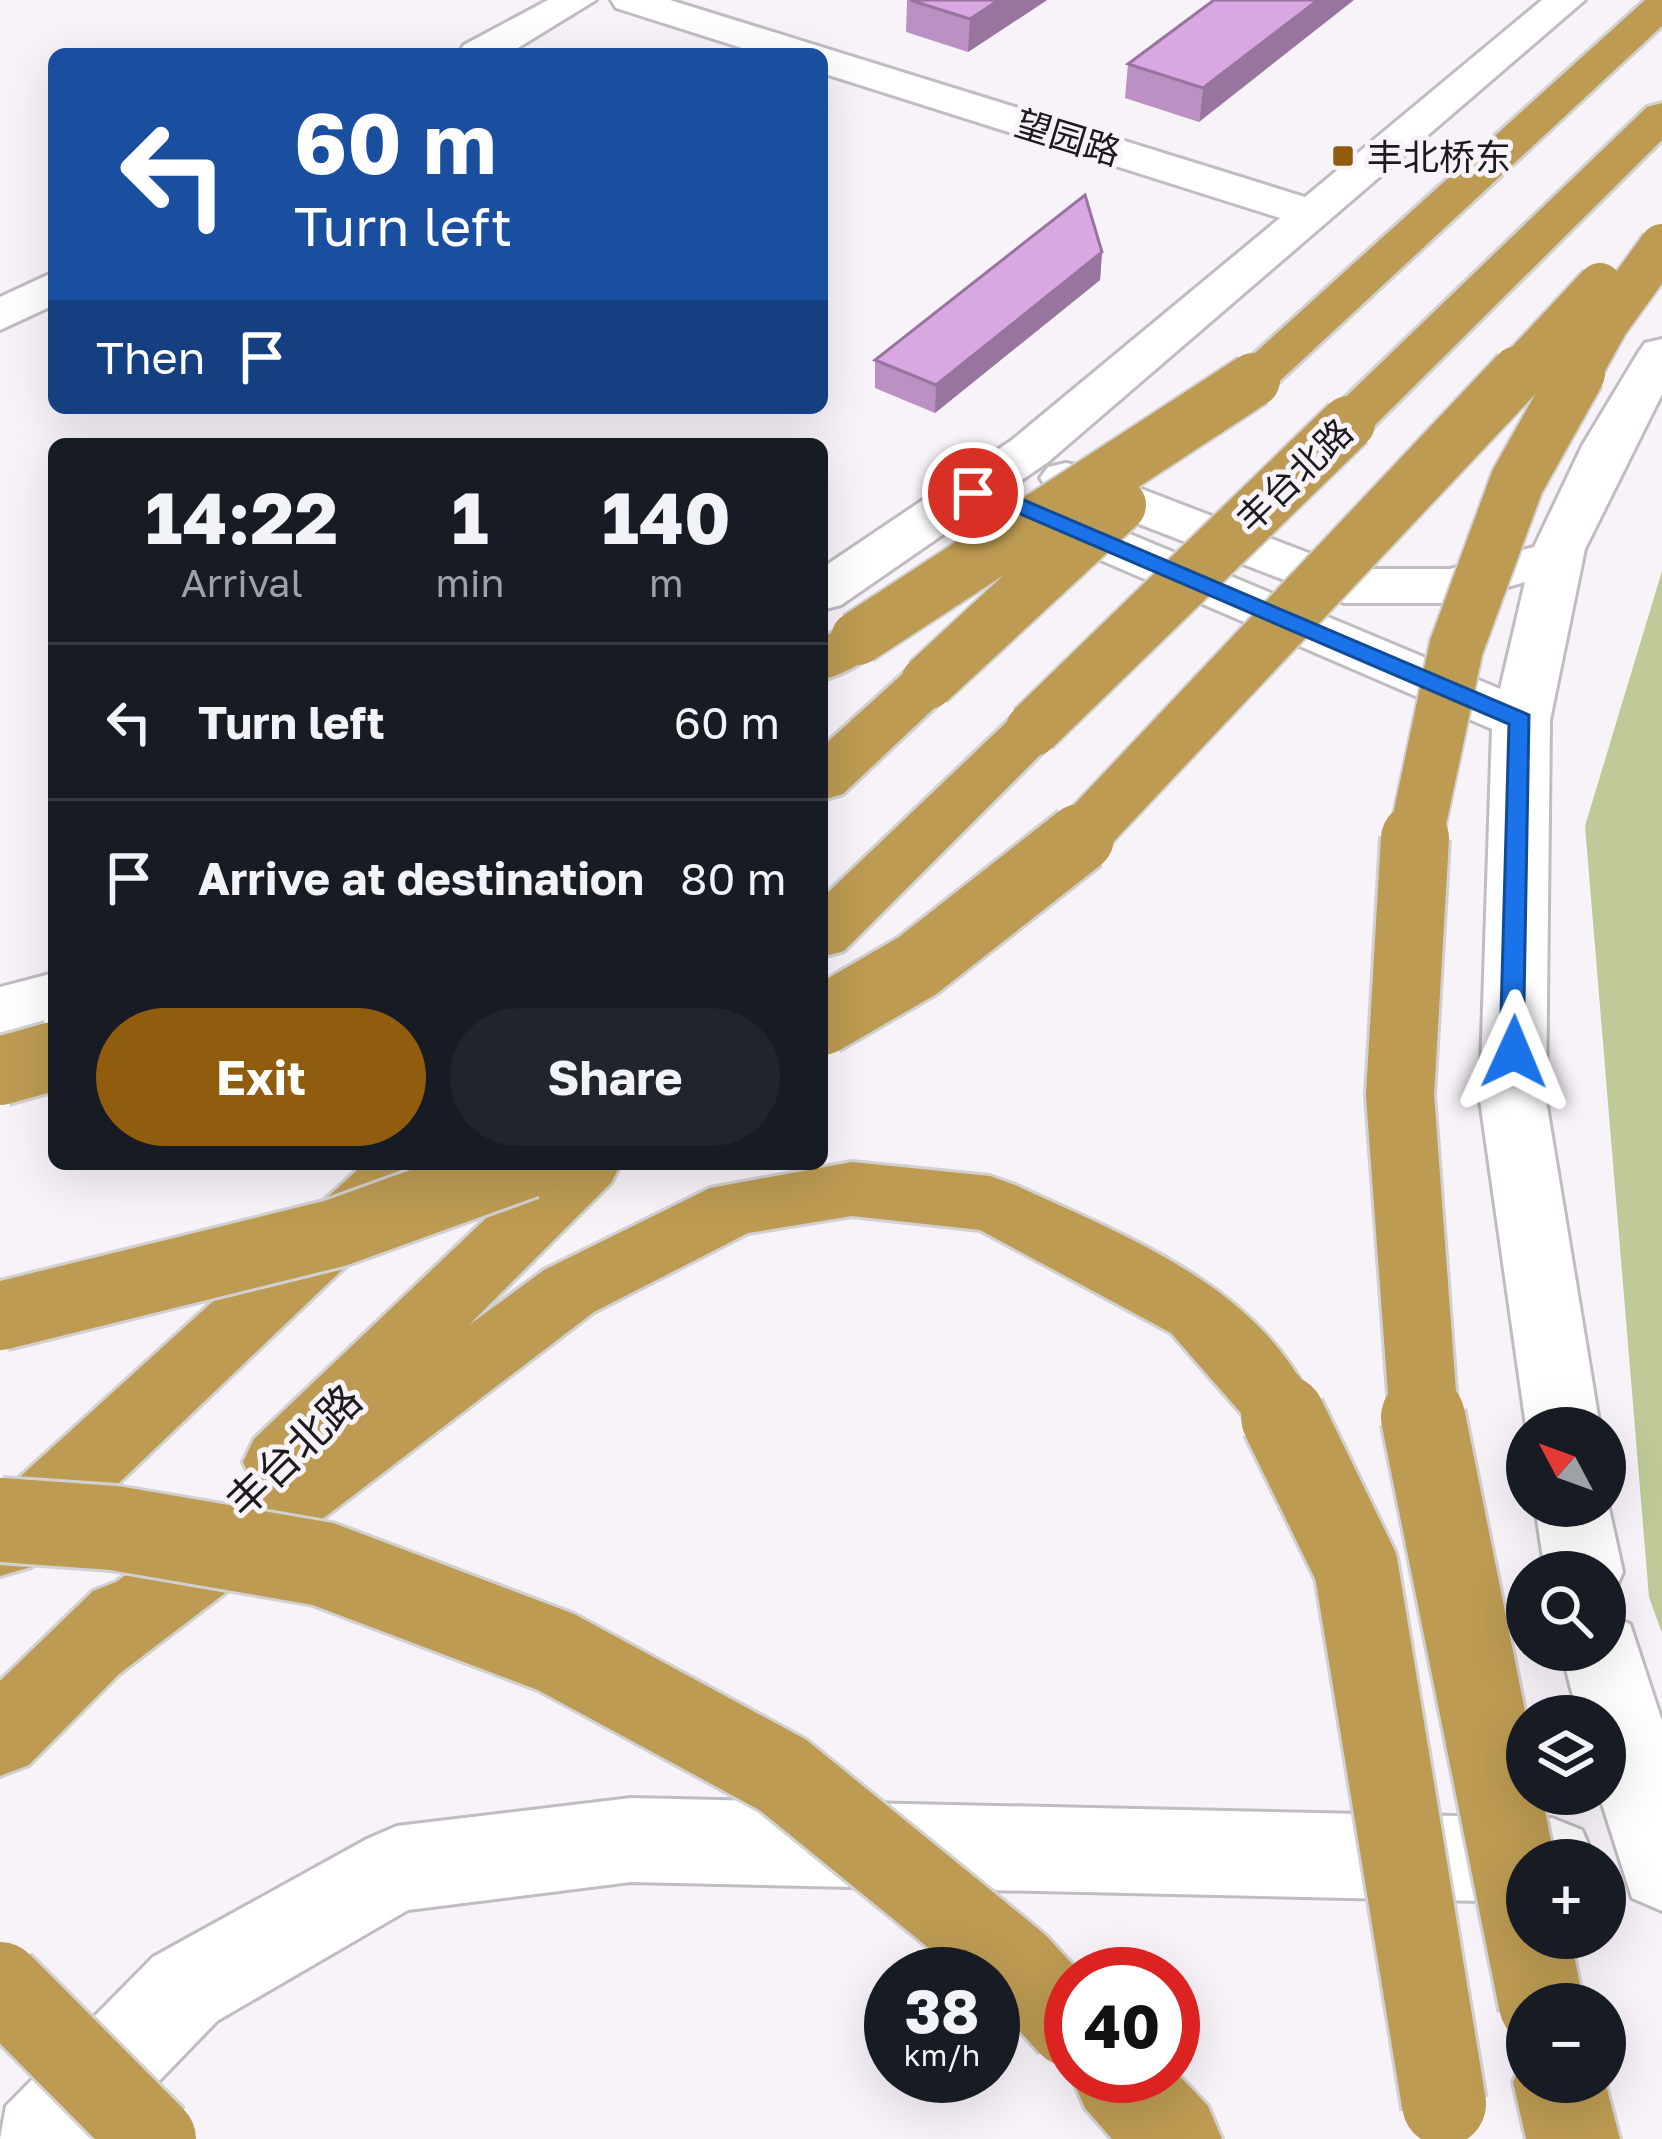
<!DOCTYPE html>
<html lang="en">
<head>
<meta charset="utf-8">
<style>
  :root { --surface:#171b24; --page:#20242c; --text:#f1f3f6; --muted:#9ea1a6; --line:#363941; --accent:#905c0e }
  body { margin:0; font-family:"Golos Text","Noto Sans SC",sans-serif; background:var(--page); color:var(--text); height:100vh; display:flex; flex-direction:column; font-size:45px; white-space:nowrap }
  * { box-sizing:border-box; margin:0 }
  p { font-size:39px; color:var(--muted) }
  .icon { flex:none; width:66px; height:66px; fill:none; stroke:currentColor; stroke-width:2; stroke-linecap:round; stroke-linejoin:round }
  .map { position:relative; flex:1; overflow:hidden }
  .sheet { position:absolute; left:48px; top:438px; width:780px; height:732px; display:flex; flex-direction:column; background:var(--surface); border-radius:18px; box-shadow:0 12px 48px #0002 }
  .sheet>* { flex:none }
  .top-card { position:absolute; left:48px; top:48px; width:780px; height:366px; border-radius:18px; box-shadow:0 12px 48px #0002; background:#1a4fa0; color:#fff; overflow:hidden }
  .needle { width:78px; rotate:311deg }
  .fabs { position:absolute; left:1506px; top:1407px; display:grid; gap:24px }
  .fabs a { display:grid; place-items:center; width:120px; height:120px; border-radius:50%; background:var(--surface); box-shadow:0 12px 48px #0002; font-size:60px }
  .speed { position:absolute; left:864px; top:1947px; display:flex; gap:24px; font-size:60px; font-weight:700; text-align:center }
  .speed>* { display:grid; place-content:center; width:156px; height:156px; border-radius:50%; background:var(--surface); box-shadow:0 12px 48px #0002; line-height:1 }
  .speed small { font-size:30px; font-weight:400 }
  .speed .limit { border:18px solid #d22; background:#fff; color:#111 }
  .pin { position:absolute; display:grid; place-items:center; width:102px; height:102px; color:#fff; margin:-51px; border:6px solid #fff; border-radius:50%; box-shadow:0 3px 12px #0007 }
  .me { position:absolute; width:132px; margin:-66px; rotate:1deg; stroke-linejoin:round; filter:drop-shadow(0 0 9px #0008) }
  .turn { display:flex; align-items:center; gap:42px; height:252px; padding:0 48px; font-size:54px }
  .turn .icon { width:156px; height:156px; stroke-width:2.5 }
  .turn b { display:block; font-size:84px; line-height:102px }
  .then { display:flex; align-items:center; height:114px; padding:0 48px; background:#0003; gap:24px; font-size:45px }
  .eta { display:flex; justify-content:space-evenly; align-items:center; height:204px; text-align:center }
  .eta b { font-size:72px; font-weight:700; line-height:84px }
  .primary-button { display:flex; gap:24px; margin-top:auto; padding:24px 48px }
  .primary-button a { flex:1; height:138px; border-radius:72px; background:var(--accent); color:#fff; font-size:48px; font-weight:700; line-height:138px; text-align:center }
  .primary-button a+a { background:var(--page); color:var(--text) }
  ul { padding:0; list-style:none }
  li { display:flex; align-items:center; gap:36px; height:156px; padding:0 48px; border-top:3px solid var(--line) }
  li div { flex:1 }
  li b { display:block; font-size:45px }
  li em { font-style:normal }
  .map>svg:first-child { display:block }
  .green { fill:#bfca98 }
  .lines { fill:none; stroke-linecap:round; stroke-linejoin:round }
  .street-casing { stroke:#c1bbc2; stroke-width:6 }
  .secondary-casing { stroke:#c1bbc2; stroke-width:6 }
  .highway-casing { stroke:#d2d1d2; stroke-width:6 }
  .street { fill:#fff; fill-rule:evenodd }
  .secondary { fill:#fff; fill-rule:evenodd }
  .highway { fill:#bd9b52; fill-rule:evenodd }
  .highway-bridge-far3-casing { stroke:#d2d1d2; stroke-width:48; stroke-linecap:butt }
  .highway-bridge-far2-casing { stroke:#d2d1d2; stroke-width:58; stroke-linecap:butt }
  .highway-bridge-far1-casing { stroke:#d2d1d2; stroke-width:74; stroke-linecap:butt }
  .highway-bridge-casing { stroke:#d2d1d2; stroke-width:90; stroke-linecap:butt }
  .highway-bridge-far3 { stroke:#bd9b52; stroke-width:44 }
  .highway-bridge-far2 { stroke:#bd9b52; stroke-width:54 }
  .highway-bridge-far1 { stroke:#bd9b52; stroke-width:68 }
  .highway-bridge { stroke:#bd9b52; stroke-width:84 }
  .wall { fill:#bb90c2 }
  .shaded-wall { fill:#98759e }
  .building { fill:#d9a7e2; stroke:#98759e; stroke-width:3 }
  .route { fill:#1a73e8; stroke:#114b97; stroke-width:3 }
  .poi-dot { fill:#905c0e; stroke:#f8f2f9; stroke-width:4.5 }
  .labels { text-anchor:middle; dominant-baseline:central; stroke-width:10; stroke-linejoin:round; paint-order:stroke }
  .far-street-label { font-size:36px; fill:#1c1a1d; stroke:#f8f2f9 }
  .far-poi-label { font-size:36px; fill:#1c1a1d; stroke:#f8f2f9; text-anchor:start }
  .street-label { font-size:42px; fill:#1c1a1d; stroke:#f8f2f9 }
</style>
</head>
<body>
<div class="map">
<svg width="1662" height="2139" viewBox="0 0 1662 2139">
  <rect width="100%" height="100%" fill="#f8f2f9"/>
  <polygon class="green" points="1662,571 1662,1633 1649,1597 1585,826"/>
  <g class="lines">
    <g class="street-casing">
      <g id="street">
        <polygon points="548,0 596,0 508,54 458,54 464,45"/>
        <polygon points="54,272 54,305 0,330 0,297"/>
      </g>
    </g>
    <g class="secondary-casing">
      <g id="secondary">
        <polygon points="611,0 670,0 1305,197 1542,0 1585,0 1048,462 841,605 822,610 822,568 1012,440 1280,218 822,73 822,54 761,54 616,8"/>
        <polygon points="1662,339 1662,394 1585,549 1550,720 1546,1100 1600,1428 1527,1428 1527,1433 1480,1100 1492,729 1015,523 1007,512 1015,501 1033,496 1051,501 1500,689 1525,582 1452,603 1344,603 1048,489 1040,478 1048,467 1066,463 1084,467 1350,569 1450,569 1534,547 1582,446 1638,353 1645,343"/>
        <polygon points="54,973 54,1021 0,1035 0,987"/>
        <polygon points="1605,1490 1623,1572 1612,1597 1605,1600 1605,1572 1545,1572 1535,1506 1605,1506"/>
        <polygon points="1605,1614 1630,1624 1662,1721 1662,1911 1632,1898 1599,1794 1605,1794 1605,1716 1578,1716 1561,1650 1605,1650"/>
        <polygon points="631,1798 1552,1818 1582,1830 1595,1860 1527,1860 1527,1902 631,1882 408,1910 217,2021 103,2139 0,2139 6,2106 153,1957 367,1839 397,1826"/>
      </g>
    </g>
    <g class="highway-casing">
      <g id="highway">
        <polygon points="1645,0 1662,0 1662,26 1270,390 1253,395 1236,390 1229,380 1236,370"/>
        <polygon points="1662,103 1662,140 1366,434 1348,438 1330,434 1323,423 1330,412 1647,107"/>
        <path d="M858,621L877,626L886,638C871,660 847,673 822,680V637Z"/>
        <polygon points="928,664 948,669 956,682 948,695 843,794 822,800 822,747 908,669"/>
        <polygon points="1033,710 1053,716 1062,729 1053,742 844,951 822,957 822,898 1013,716"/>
        <path d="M852,1162L990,1176L1015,1185C1123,1235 1255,1284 1310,1398L1299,1420L1273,1430L1247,1420L1171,1333L980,1230L852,1216L748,1233L594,1312L119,1674L29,1765L0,1776V1681L93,1591L116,1582L253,1483L243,1462L254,1439L543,1164H621L611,1183L469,1325L544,1270L710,1188Z"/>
        <polygon points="364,1164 443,1164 433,1183 31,1567 0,1576 0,1495"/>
        <polygon points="1527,2049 1527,2082 1605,2082 1620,2139 1526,2139 1513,2082"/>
        <polygon points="1173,2069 1208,2106 1222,2139 1112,2139 1085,2108 1071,2076 1173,2076"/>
      </g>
    </g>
    <use href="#street" class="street"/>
    <use href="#secondary" class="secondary"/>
    <use href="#highway" class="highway"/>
    <g class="highway-bridge-far3-casing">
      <g id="highway-bridge-far3">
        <polyline points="1515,376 1600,285"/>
        <polyline points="1577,376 1607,322 1662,246"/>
      </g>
    </g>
    <g class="highway-bridge-far2-casing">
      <g id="highway-bridge-far2">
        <polyline points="858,638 1253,380"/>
        <polyline points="928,682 1119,505"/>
        <polyline points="1033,729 1348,423"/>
        <polyline points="1077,841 1518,373"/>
        <polyline points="1415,841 1456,648 1517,482 1578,373"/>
      </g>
    </g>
    <g class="highway-bridge-far1-casing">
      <g id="highway-bridge-far1">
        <polyline points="1415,838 1400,1095 1424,1420"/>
        <polyline points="822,1021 917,966 1080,838"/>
        <polyline points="0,1071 54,1056"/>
        <polyline points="0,1316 336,1233 527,1164"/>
        <polyline points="1273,1398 1284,1420"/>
      </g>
    </g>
    <g class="highway-bridge-casing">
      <g id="highway-bridge">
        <polyline points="1283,1417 1356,1567 1444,2104"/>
        <polyline points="1423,1417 1541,2004"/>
        <polyline points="0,1520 114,1528 323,1564 556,1652 783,1775 1016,1965 1071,2025"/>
        <polyline points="0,1984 154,2139"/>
      </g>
    </g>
    <use href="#highway-bridge-far3" class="highway-bridge-far3"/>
    <use href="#highway-bridge-far2" class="highway-bridge-far2"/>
    <use href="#highway-bridge-far1" class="highway-bridge-far1"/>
    <use href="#highway-bridge" class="highway-bridge"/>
  </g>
  <g class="wall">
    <polygon points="907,0 1047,0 968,52 906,32"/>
    <polygon points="1214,0 1199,122 1125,98 1128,64"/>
    <polygon points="1102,252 1100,280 935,413 875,388 875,360"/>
  </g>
  <g class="shaded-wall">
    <polygon points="999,0 1047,0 968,52 970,19"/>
    <polygon points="1318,0 1354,0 1199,122 1203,88"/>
    <polygon points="1102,252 1100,280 935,413 936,385"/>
  </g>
  <g class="building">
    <polygon points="910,0 999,0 970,19"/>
    <polygon points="1214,0 1318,0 1203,88 1128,64"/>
    <polygon points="1085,195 1102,252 936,385 875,360"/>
  </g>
  <polygon class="route" points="973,487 1026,501 1529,715 1523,1060 1504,1060 1500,1052 1509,724 1011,510 965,497 962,493"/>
  <rect class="poi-dot" x="1331" y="144" width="24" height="24" rx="6"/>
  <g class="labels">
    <g class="far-street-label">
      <text transform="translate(1068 137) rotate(17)">望园路</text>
      <text transform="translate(1294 475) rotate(-44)">丰台北路</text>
    </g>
    <g class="far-poi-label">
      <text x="1367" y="156">丰北桥东</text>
    </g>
    <g class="street-label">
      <text transform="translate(293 1450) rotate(-44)">丰台北路</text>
    </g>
  </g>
</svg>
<div class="fabs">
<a><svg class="needle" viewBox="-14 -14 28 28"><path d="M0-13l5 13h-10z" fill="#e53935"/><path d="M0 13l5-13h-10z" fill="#9ea1a6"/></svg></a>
<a><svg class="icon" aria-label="search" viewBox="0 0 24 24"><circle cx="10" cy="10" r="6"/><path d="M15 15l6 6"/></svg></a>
<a><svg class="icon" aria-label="layers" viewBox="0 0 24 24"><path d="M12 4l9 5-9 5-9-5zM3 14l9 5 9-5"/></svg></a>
<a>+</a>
<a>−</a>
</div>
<div class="speed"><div>38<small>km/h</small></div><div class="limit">40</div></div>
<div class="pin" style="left:973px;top:493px;background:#d93025"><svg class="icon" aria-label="arrive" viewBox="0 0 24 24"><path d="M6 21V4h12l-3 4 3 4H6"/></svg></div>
<svg class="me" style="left:1514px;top:1052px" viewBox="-20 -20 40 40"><path d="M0-17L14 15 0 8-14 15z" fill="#1a73e8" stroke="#fff" stroke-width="4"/></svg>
<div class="top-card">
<div class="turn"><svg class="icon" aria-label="left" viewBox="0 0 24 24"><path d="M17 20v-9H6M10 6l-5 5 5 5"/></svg><div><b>60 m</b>Turn left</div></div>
<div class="then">Then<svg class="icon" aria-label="arrive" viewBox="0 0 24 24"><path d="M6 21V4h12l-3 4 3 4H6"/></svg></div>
</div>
<section class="sheet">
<div class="eta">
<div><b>14:22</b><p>Arrival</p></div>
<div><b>1</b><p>min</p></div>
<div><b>140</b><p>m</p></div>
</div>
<ul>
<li><svg class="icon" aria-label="left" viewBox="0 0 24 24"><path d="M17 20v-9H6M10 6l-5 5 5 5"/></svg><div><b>Turn left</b></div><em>60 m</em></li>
<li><svg class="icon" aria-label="arrive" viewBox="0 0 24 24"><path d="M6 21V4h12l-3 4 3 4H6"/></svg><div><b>Arrive at destination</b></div><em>80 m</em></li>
</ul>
<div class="primary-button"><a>Exit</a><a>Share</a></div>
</section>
</div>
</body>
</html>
